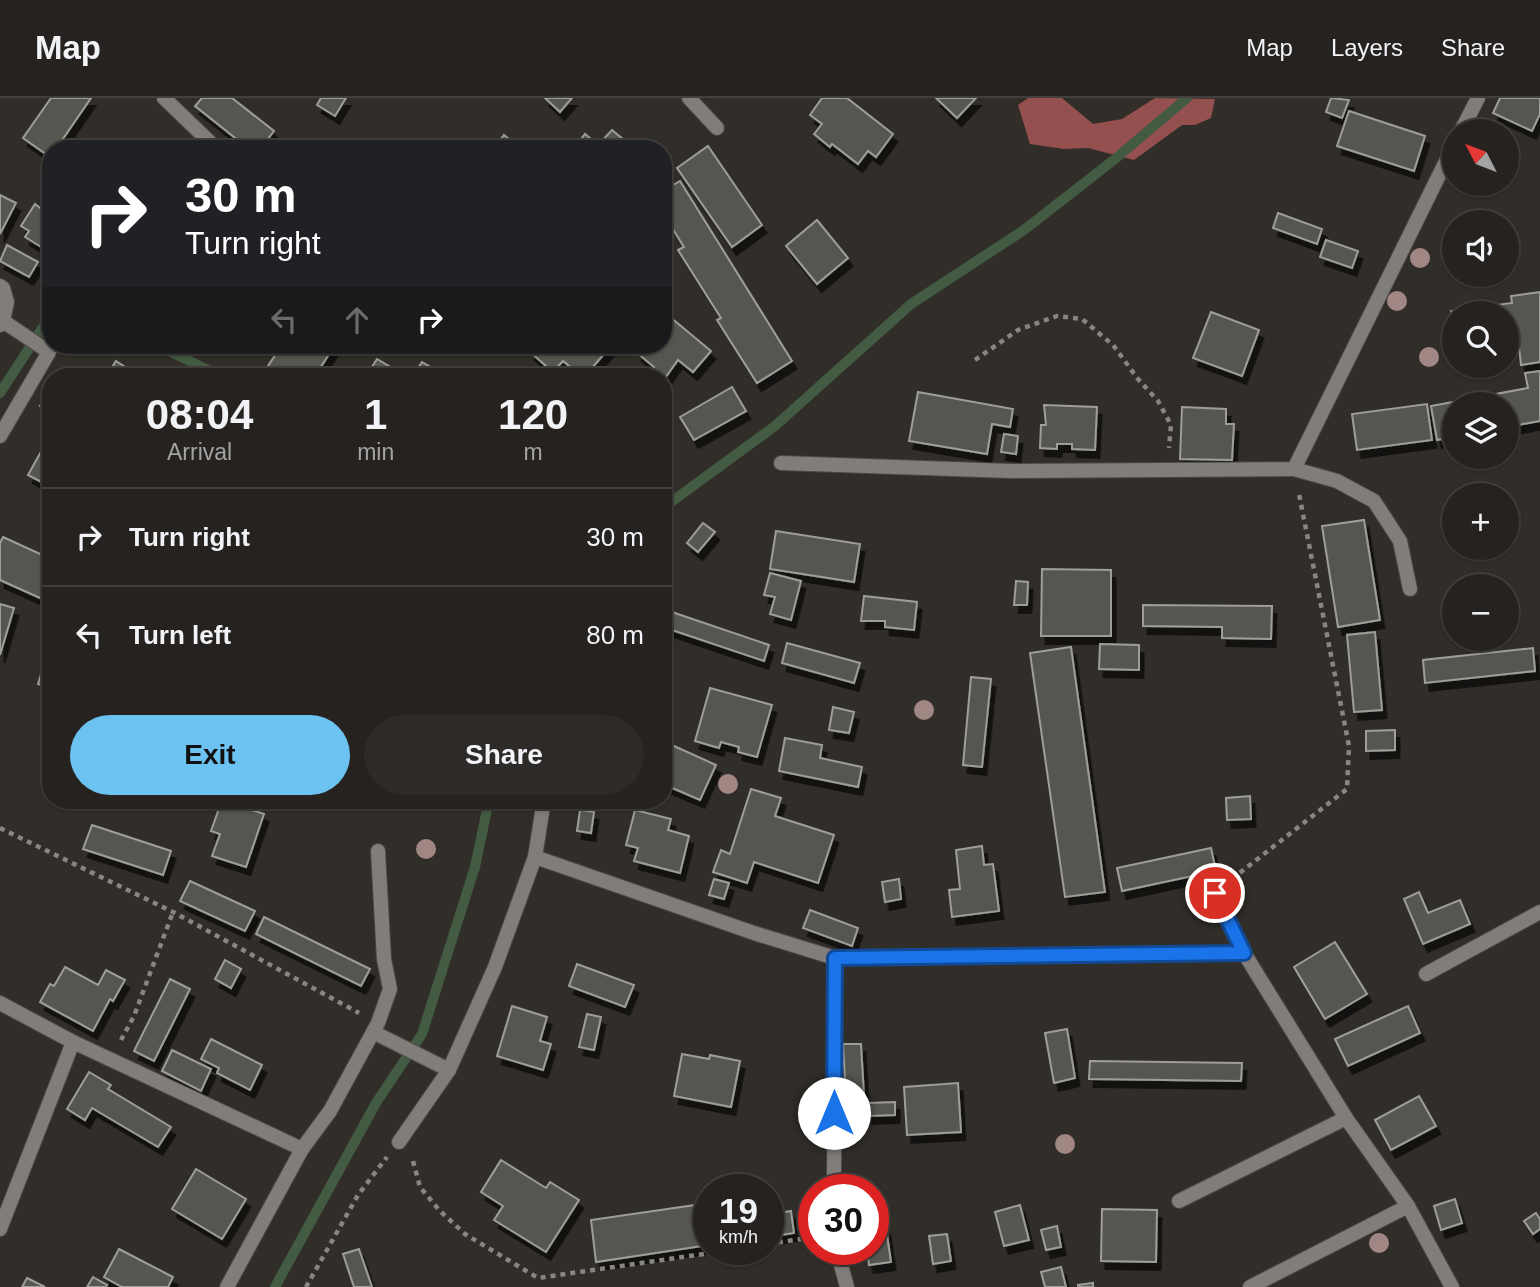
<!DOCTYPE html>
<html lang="en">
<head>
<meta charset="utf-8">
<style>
  :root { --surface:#25221f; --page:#2d2a28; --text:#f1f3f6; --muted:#a3a4a4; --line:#423f3d; --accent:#6cc3f2 }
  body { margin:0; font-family:Arial,sans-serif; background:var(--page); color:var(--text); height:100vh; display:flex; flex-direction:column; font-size:26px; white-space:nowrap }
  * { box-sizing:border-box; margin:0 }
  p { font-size:23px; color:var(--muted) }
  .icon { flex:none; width:38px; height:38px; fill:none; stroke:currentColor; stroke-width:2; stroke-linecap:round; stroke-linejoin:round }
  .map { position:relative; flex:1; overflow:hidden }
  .drawer { position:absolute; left:42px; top:270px; width:630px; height:441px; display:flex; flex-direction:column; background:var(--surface); border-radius:28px; box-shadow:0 2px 5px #0004,0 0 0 2px var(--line) }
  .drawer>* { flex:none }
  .guide { position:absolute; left:42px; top:42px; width:630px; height:214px; border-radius:28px; box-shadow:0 2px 5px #0004,0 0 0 2px var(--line); background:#202124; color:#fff; overflow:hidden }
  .needle { width:46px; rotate:312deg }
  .fabs { position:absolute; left:1442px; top:21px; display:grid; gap:14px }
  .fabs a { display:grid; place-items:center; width:77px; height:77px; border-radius:50%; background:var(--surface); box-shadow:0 2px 5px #0004,0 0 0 2px var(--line); font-size:35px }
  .speed { position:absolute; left:693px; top:1076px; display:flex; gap:14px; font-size:35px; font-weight:700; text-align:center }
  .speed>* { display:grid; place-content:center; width:91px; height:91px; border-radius:50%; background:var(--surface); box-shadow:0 2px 5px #0004,0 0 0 2px var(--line); line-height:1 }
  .speed small { font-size:18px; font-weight:400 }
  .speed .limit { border:10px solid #d22; background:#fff; color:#111 }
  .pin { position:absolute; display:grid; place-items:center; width:60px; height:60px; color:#fff; margin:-30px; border:4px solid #fff; border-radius:50%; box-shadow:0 2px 7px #0007 }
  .me { position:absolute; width:77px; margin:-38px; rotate:0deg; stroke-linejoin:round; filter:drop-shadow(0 0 5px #0008) }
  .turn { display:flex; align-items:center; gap:24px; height:147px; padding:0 28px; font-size:32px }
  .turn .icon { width:91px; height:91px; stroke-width:2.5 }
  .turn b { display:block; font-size:49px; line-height:60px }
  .lanes { display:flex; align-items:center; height:66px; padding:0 28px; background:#0003; justify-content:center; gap:35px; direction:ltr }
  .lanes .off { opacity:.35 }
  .eta { display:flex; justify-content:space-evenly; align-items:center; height:119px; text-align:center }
  .eta b { font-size:42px; font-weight:800; line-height:49px }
  .primary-button { display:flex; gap:14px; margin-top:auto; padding:14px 28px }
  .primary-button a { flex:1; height:80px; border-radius:42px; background:var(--accent); color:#111; font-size:28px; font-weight:800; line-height:80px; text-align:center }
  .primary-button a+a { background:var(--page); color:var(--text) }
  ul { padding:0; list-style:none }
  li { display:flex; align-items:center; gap:21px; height:98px; padding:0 28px; border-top:2px solid var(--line) }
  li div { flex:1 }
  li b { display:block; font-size:26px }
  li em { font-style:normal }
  header { display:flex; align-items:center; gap:42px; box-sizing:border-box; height:98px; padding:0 35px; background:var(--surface); border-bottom:2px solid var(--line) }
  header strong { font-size:33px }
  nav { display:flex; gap:38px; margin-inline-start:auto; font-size:24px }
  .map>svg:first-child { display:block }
  .forest { fill:#94504e }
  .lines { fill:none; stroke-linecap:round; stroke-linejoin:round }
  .stream { stroke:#435b42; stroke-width:10 }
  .building { fill:#565751; stroke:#9d9e97; stroke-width:2; filter:url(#shadow) }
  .service-casing { stroke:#4c4944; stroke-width:16 }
  .minor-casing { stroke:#4c4944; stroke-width:16 }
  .path { stroke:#888681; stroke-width:4.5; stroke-dasharray:5 5; stroke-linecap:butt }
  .service { stroke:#807d7b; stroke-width:14 }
  .minor { stroke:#807d7b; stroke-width:14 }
  .tree { fill:#a08783 }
  .route-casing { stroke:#114b97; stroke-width:18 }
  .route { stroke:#1a73e8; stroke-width:12 }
</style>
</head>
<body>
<header>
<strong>Map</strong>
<nav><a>Map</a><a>Layers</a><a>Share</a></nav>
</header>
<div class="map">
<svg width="1540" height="1189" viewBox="0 0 1540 1189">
  <defs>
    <filter id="shadow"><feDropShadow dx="4.5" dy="8" stdDeviation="0" flood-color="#0009"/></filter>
  </defs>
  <rect width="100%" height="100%" fill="#312e29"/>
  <polygon class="forest" points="1028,0 1062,0 1093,26 1122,21 1155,0 1215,1 1211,20 1195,27 1182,27 1134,62 1088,50 1064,51 1030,46 1018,7"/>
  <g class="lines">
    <g class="stream">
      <polyline points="157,247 220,278"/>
      <polyline points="0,295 43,229 51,224"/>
      <polyline points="663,410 775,328 911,206 1024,132 1115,61 1187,0"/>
      <polyline points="275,1189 376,1005 422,936 475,769 489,702"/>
    </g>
  </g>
  <g class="building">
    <polygon points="51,0 91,0 56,51 51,51 50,59 23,40"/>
    <polygon points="202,0 232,0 274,33 260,51 249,51 195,8"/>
    <polygon points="321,0 346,0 335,18 317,7"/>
    <polygon points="545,0 572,0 560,14"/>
    <polygon points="822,0 847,0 893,36 876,59 868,53 858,66 832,46 830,49 814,36 822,26 810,17"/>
    <polygon points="936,0 976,0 957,20"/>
    <polygon points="1331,0 1349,2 1342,20 1326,14"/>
    <polygon points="1500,0 1540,0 1540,16 1532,33 1493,15"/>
    <polygon points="1349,13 1425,38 1414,73 1337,48"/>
    <polygon points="612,32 635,51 573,51 585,36 598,47"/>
    <polygon points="504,37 521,51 493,51"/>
    <polygon points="708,48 762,127 732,149 677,70"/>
    <polygon points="680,83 792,263 757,285 717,222 721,220 678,152 684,149 663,115 663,93"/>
    <polygon points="0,97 16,105 0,136"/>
    <polygon points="51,103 51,144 46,152 25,139 29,133 21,128 35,106 44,113"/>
    <polygon points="1278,115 1322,131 1317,146 1273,130"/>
    <polygon points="817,122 848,160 817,186 786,148"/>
    <polygon points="1326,142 1358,153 1352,170 1320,159"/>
    <polygon points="7,147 38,164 29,179 0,163"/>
    <polygon points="1540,194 1540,264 1521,267 1518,240 1507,241 1507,215 1454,215 1454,237 1451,213 1512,205 1511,198"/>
    <polygon points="663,213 711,253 693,274 678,262 663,283 663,278 646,278 654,269 637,255 644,247 663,247"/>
    <polygon points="1211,214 1259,232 1242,278 1193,260"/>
    <polygon points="282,247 335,247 315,278 277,278 266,271"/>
    <polygon points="536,247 612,247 585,278 581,278 563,263 553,274 530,254"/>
    <polygon points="377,261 406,278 366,278"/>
    <polygon points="116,263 139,278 112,278 108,276"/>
    <polygon points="422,264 446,278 413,278"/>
    <polygon points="1540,273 1540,323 1507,329 1507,306 1454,306 1454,339 1437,342 1431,308 1528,290 1525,275"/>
    <polygon points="732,289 746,313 694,342 680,319"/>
    <polygon points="51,290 51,315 40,308"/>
    <polygon points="918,294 1013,311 1010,329 992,326 987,356 909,343"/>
    <polygon points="1427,306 1432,342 1357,352 1352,316"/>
    <polygon points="1044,307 1097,309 1095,352 1072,351 1072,346 1057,346 1057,351 1040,350 1041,327 1046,327"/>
    <polygon points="1182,309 1226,311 1226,326 1234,326 1232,362 1180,361"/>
    <polygon points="1004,336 1018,338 1016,356 1001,354"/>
    <polygon points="48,341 51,342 51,389 28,377"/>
    <polygon points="1364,422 1380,522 1338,529 1322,428"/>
    <polygon points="703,425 715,434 698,454 687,445"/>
    <polygon points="776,433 860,446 854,484 770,471"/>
    <polygon points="3,439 51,461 51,505 0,482 0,445"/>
    <polygon points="1042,471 1111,472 1111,538 1041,538"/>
    <polygon points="770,475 801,483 791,522 770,516 775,499 764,497"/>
    <polygon points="1016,483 1028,484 1027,507 1014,507"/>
    <polygon points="864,498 917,504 914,532 885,529 885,523 861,523"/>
    <polygon points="0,506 14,510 0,557"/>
    <polygon points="1143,507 1272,508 1271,541 1222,540 1222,529 1143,528"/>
    <polygon points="663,511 769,547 764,563 663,529"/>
    <polygon points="1375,534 1382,612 1354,614 1347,537"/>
    <polygon points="787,545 860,565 854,585 782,565"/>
    <polygon points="1100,546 1139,547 1139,572 1099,571"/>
    <polygon points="1071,549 1105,794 1065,799 1030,555"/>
    <polygon points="1533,550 1535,573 1425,585 1423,562"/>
    <polygon points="44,566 51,567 51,590 38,586"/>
    <polygon points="971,579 991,581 982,669 963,667"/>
    <polygon points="710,590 772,607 757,659 738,654 739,649 721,644 719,650 695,643"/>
    <polygon points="833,609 854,614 849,635 829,632"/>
    <polygon points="1395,632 1395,652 1366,653 1366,633"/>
    <polygon points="785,640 822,647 820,660 862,669 858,689 779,673"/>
    <polygon points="663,643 716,667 700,702 663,686"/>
    <polygon points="751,691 781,700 775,718 834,737 818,785 754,764 747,785 713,774 721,752 730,756"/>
    <polygon points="1250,698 1251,721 1227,722 1226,700"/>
    <polygon points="222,702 264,716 246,769 212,758 220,736 211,733"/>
    <polygon points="580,712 594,714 591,735 577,733"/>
    <polygon points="635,712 671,721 668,732 689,738 680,775 634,763 638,750 626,747"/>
    <polygon points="92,727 171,753 163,777 83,751"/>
    <polygon points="982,748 984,767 993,766 999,813 952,819 949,792 960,791 956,752"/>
    <polygon points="1211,750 1216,773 1122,793 1117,770"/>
    <polygon points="714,781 729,785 724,801 709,797"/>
    <polygon points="899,781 901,801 885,804 882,784"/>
    <polygon points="190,783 255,813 245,833 180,803"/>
    <polygon points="1419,794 1428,815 1460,802 1470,826 1423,846 1404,801"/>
    <polygon points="810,812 858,830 852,848 803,830"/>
    <polygon points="264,819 370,871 361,888 256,836"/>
    <polygon points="1335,844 1367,896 1325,921 1294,869"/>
    <polygon points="225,862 241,871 231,890 215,881"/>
    <polygon points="577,866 634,887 625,909 569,888"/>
    <polygon points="65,869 98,887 106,872 125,882 113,903 110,901 93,933 40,904 50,886 54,888"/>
    <polygon points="170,881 190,891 154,963 134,953"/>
    <polygon points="512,908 547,919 540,943 551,946 543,972 497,958"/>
    <polygon points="1408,908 1420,935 1348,968 1335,941"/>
    <polygon points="587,916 601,919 594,952 579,949"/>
    <polygon points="1067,931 1075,980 1054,985 1045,935"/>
    <polygon points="211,941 262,967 250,992 217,975 219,970 201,961"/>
    <polygon points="843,946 861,946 865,1015 847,1017"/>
    <polygon points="172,952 211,971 201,993 162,973"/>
    <polygon points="682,956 709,961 710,957 740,963 731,1009 674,998"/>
    <polygon points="1090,963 1242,965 1241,983 1089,981"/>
    <polygon points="89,974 111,987 108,991 171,1029 158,1049 92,1010 85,1022 67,1011"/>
    <polygon points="958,985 961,1034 907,1037 904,989"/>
    <polygon points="1419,998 1436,1028 1391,1052 1375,1022"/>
    <polygon points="895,1004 895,1017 868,1018 868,1005"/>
    <polygon points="501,1062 546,1090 550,1084 579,1102 546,1154 494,1122 503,1108 481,1094"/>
    <polygon points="196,1071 246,1101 222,1141 172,1111"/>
    <polygon points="1455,1101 1462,1125 1441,1132 1434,1108"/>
    <polygon points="709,1105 709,1147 596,1164 591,1122"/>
    <polygon points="1020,1107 1029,1142 1004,1148 995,1114"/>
    <polygon points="1102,1111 1157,1112 1156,1164 1101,1163"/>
    <polygon points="791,1113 794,1135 768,1139 768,1117"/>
    <polygon points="1536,1115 1540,1121 1540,1131 1533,1136 1524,1123"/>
    <polygon points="1057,1128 1061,1149 1046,1152 1041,1132"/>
    <polygon points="886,1130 891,1164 869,1167 867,1152 873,1152 873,1132"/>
    <polygon points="947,1136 951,1163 933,1166 929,1138"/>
    <polygon points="119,1151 173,1179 168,1189 122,1189 104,1179"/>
    <polygon points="359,1151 372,1189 354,1189 343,1156"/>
    <polygon points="1061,1169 1066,1189 1045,1189 1041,1174"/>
    <polygon points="93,1179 107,1187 106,1189 87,1189"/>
    <polygon points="27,1180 45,1189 22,1189"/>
    <polygon points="1093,1185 1093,1189 1078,1189 1078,1187"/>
  </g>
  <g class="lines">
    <g class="service-casing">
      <g id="service">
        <polyline points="0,227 3,223 49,254 0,338"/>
        <polyline points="503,247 505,248"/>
        <polyline points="1294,371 1337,383 1374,403 1400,443 1410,491"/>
        <polyline points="535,759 754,835 835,860 1244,855"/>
        <polyline points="1426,876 1540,814"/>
        <polyline points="0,905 73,944 302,1051"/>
        <polyline points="373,934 449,972"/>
        <polyline points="399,1044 449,972 495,869 535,759 544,702"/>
        <polyline points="1179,1103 1346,1020"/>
        <polyline points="0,1131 73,944"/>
        <polyline points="227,1189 302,1051 330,1013 378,925 390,891 384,861 378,753"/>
        <polyline points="1250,1189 1408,1108"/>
      </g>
    </g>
    <g class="minor-casing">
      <g id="minor">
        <polyline points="164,0 217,51"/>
        <polyline points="689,0 717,30"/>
        <polyline points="1461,33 1478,0"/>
        <polyline points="0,188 3,190 7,204 3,223"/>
        <polyline points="781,365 1010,373 1294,371 1454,47"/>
        <polyline points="1215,795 1244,855 1346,1020 1408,1108 1452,1189"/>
        <polyline points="834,1092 835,860"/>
        <polyline points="837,1152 847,1189"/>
      </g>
    </g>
    <g class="path">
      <polyline points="975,262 1018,232 1057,218 1082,221 1113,247 1138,281 1158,303 1171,327 1169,350"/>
      <polyline points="0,730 173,814 359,915"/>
      <polyline points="1232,781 1347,691 1349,648 1299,396"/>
      <polyline points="121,942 134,918 173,814"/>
      <polyline points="413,1063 420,1089 440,1113 465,1136 538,1180 731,1152"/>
      <polyline points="768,1146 814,1139"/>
      <polyline points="306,1189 358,1097 387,1059"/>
    </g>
    <use href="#service" class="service"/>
    <use href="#minor" class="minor"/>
  </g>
  <g class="tree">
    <circle cx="1420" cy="160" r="10"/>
    <circle cx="1397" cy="203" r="10"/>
    <circle cx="1429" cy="259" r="10"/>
    <circle cx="924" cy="612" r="10"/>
    <circle cx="728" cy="686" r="10"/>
    <circle cx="426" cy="751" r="10"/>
    <circle cx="1065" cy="1046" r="10"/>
    <circle cx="1379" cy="1145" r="10"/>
  </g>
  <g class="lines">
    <g class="route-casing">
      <polyline id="route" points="834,1015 835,860 1244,855 1215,795"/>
    </g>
    <use href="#route" class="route"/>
  </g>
</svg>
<div class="fabs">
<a><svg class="needle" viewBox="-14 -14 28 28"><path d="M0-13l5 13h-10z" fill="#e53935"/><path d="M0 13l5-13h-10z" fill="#a3a4a4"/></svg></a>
<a><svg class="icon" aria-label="sound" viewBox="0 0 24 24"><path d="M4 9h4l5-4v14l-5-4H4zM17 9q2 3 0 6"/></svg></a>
<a><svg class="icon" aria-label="search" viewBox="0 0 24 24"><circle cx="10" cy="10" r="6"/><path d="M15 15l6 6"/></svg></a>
<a><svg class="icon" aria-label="layers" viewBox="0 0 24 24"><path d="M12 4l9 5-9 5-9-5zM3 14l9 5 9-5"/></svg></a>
<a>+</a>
<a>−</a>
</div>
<div class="speed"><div>19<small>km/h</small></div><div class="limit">30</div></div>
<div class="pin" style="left:1215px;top:795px;background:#d93025"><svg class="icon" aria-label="arrive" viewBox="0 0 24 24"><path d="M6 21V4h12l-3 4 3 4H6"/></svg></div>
<svg class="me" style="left:834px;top:1015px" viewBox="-20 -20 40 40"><circle r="19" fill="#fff"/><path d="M0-13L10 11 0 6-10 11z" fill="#1a73e8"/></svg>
<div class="guide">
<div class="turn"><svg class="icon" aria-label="right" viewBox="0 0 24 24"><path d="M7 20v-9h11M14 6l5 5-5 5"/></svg><div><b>30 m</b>Turn right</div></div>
<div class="lanes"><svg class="icon off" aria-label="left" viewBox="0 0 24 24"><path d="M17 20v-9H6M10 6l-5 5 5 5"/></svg><svg class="icon off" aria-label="ahead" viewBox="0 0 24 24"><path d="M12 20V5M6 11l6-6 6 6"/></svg><svg class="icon" aria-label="right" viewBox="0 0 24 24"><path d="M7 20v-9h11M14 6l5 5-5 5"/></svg></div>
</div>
<section class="drawer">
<div class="eta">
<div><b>08:04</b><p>Arrival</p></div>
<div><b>1</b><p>min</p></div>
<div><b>120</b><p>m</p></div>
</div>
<ul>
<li><svg class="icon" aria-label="right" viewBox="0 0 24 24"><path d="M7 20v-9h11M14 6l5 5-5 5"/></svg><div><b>Turn right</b></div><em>30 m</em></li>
<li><svg class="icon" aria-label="left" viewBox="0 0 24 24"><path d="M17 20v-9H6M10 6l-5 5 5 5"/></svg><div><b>Turn left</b></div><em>80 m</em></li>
</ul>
<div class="primary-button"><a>Exit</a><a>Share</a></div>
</section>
</div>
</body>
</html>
